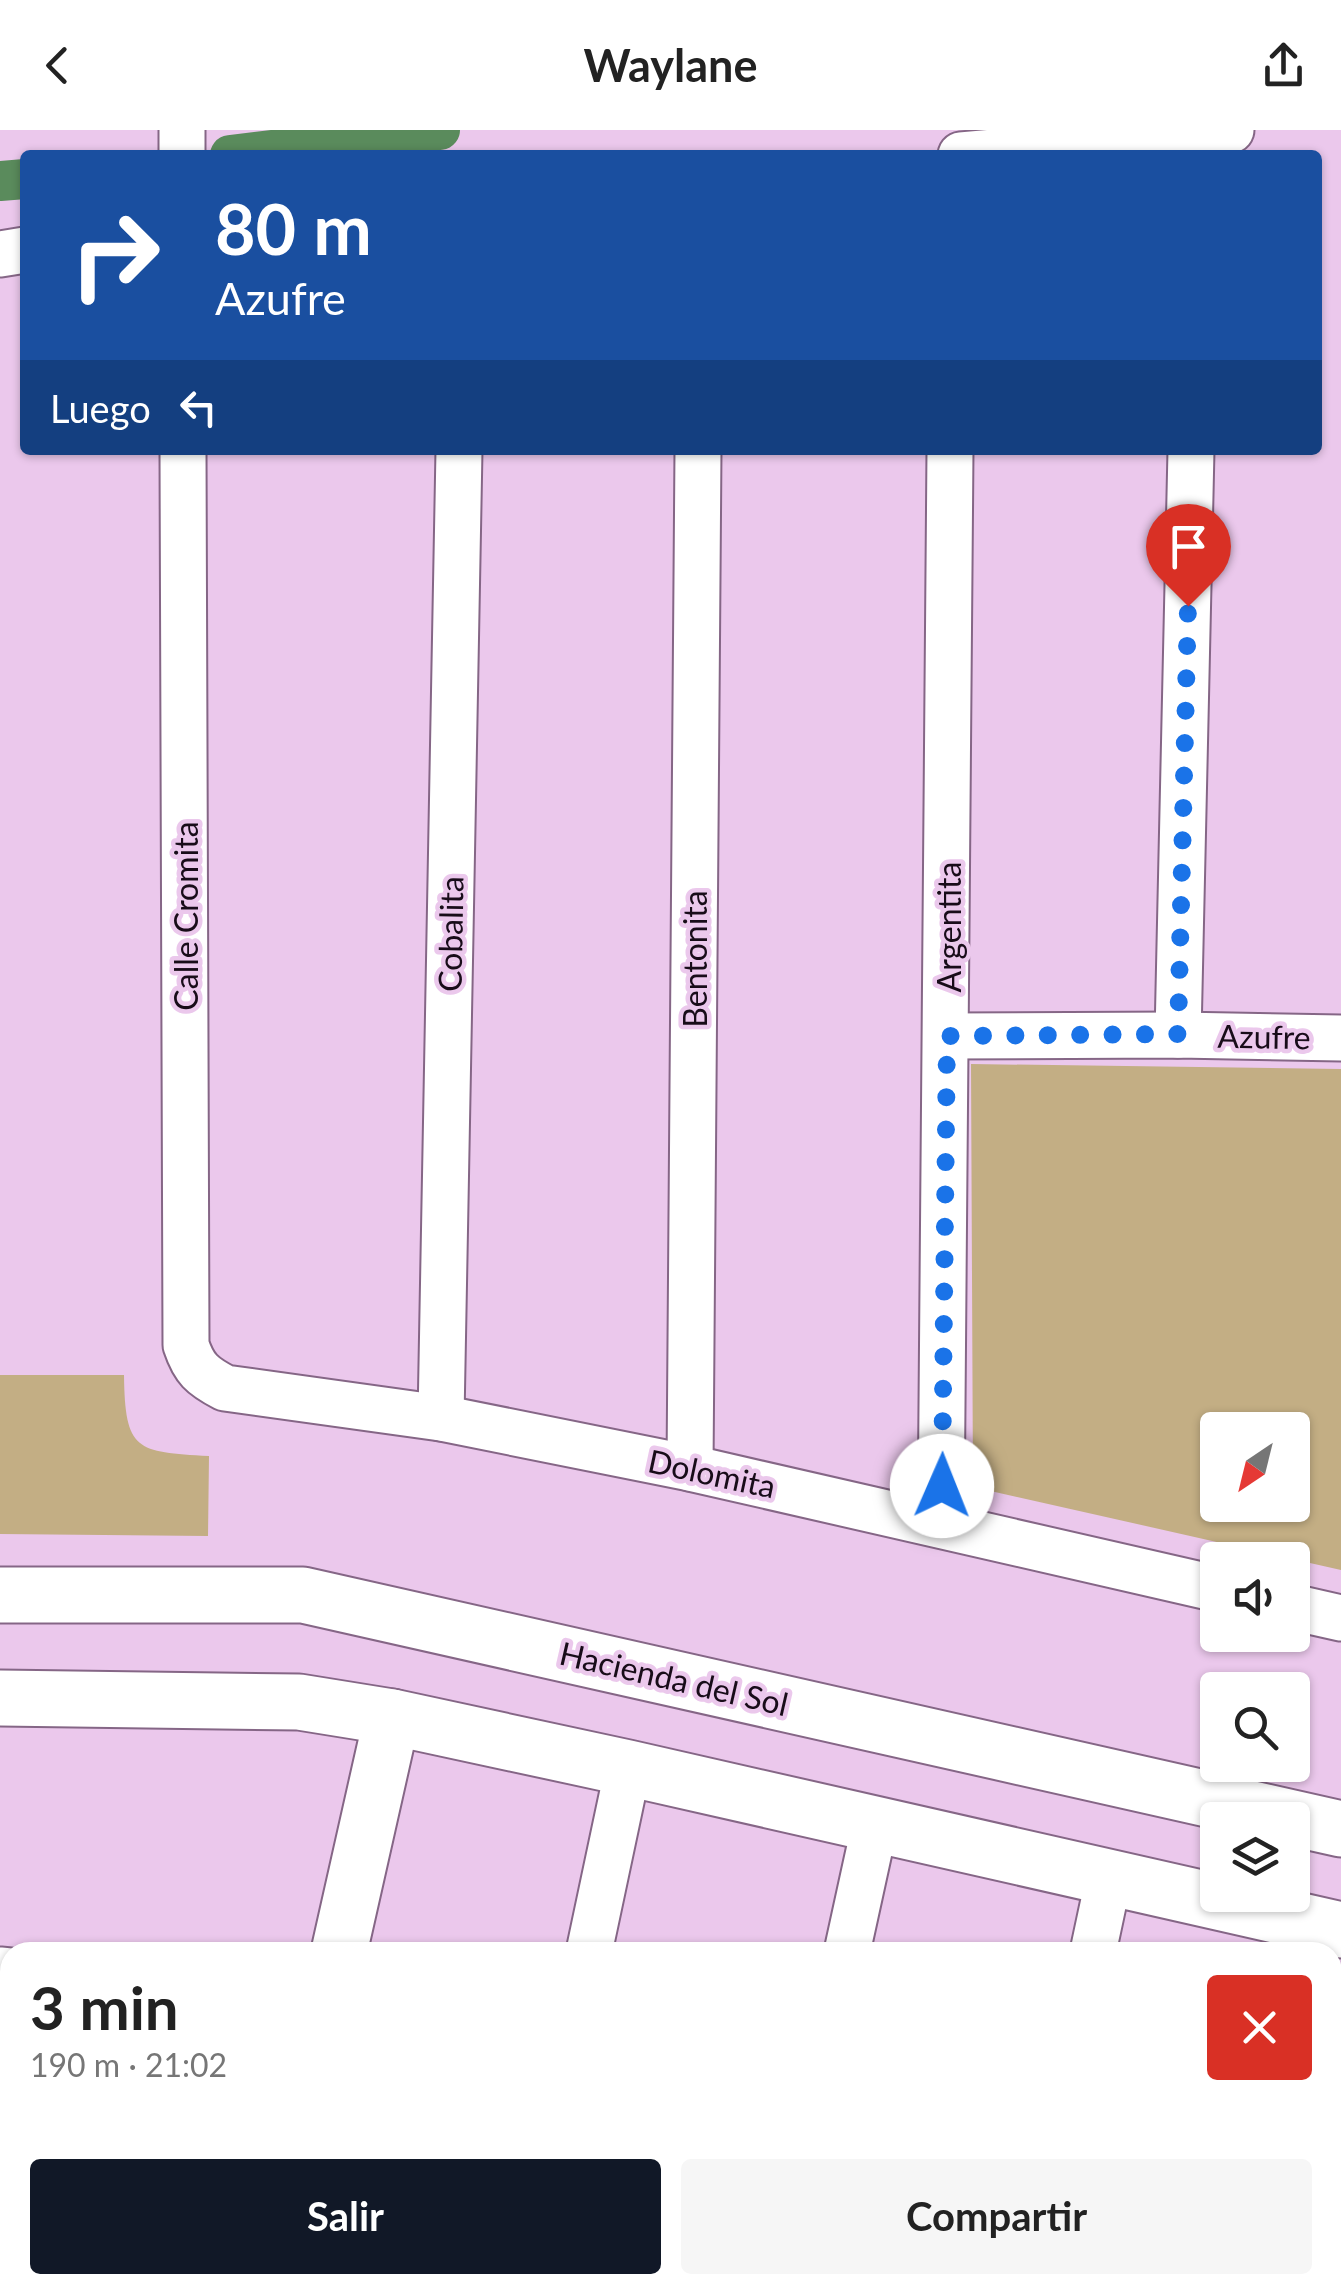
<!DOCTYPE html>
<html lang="es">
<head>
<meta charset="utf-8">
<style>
  :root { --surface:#fff; --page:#f6f6f6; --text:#222; --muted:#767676; --accent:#111827 }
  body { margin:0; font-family:Lato,sans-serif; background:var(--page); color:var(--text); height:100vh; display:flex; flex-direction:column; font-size:38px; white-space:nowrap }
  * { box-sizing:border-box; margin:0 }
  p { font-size:32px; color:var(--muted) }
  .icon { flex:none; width:55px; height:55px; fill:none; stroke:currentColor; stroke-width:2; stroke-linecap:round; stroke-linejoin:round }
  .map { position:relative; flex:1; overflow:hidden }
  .sheet { position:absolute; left:0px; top:1812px; width:1342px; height:352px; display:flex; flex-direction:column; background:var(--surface); border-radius:30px 30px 0 0; box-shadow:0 2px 8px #0004 }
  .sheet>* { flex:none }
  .banner { position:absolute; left:20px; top:20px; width:1302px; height:305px; border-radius:10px; box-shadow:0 2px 8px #0004; background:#1a4fa0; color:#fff; overflow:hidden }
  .needle { width:65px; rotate:215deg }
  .buttons { position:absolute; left:1200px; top:1282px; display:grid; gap:20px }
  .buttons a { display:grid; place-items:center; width:110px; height:110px; border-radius:10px; background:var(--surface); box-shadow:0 2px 8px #0004; font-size:50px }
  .pin { position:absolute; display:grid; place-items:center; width:85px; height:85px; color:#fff; margin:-102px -42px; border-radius:50% 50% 50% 0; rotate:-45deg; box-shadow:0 0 10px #0007 }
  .pin .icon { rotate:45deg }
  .me { position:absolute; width:110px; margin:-55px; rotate:1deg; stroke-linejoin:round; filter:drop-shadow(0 0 8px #0008) }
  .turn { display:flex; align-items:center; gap:35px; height:210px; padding:0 30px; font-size:45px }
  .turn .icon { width:130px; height:130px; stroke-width:2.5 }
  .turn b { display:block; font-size:70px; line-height:85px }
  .then { display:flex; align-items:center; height:95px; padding:0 30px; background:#0003; gap:20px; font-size:38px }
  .round { display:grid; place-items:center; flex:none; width:105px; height:105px; border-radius:10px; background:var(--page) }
  .overview { display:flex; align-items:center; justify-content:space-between; height:170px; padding:0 30px }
  h1 { font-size:60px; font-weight:700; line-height:75px }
  .cta { display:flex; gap:20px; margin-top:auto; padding:20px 30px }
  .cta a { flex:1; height:115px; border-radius:10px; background:var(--accent); color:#fff; font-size:40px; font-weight:700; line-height:115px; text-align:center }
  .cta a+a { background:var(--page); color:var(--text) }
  header { display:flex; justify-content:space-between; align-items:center; height:130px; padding:0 30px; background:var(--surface); font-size:45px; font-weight:700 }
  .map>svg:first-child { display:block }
  .green { fill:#c3ae84; fill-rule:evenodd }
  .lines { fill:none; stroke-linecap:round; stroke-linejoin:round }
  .canal { stroke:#5a8b5c; stroke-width:40 }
  .minor-casing { stroke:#856686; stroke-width:49 }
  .tertiary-casing { stroke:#856686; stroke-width:59 }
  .minor { stroke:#fff; stroke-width:45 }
  .tertiary { stroke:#fff; stroke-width:55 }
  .route { stroke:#1a73e8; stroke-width:18; stroke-dasharray:0 32.4 }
  .labels { text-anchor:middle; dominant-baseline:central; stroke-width:9; stroke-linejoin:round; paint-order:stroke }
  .street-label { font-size:32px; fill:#180c19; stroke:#ebc8ec }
</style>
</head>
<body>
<header><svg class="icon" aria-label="back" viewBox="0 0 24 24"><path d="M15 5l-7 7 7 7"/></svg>Waylane<svg class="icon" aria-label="share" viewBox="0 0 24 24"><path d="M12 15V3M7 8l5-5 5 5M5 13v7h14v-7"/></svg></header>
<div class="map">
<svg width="1341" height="2163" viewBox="0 0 1341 2163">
  <rect width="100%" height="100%" fill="#ebc8ec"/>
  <g class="green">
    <path d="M971,934L1341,939V1440L973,1357ZM1218,1300H1292V1375H1218Z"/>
    <path d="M0,1245H124C125,1321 136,1322 209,1326L208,1406L0,1404Z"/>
  </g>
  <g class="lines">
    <g class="canal">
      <polyline points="230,25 440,0"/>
      <polyline points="0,51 25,49"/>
    </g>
    <g class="minor-casing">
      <g id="minor">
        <polyline points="182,0 182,25"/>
        <polyline points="961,25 1231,0"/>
        <polyline points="0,124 25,120"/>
        <path d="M183,320L186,1215C194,1239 202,1246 225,1258L441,1288L690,1338L1218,1459"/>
        <polyline points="1178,905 1191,320"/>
        <polyline points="947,906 1178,905 1341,908"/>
        <polyline points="441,1288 459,320"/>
        <polyline points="690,1338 698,320"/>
        <polyline points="941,1394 950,320"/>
        <polyline points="1292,1477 1341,1488"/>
        <polyline points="589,1822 628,1638"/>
        <polyline points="847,1822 875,1694"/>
        <polyline points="1093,1822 1109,1747"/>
        <polyline points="0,1840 10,1841"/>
        <polyline points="1332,1918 1341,1885"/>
        <polyline points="0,2075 10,2075"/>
        <polyline points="516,2163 518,2155"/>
        <polyline points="772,2163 774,2155"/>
        <polyline points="1018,2163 1020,2155"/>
        <polyline points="1270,2163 1272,2155"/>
      </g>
    </g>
    <g class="tertiary-casing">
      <g id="tertiary">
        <polyline points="0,1465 303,1465 1341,1699"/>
        <polyline points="0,1568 299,1572 392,1587 628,1638 1341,1800"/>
        <polyline points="339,1822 392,1587"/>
        <polyline points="264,2163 266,2155"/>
      </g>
    </g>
    <use href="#minor" class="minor"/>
    <use href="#tertiary" class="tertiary"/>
  </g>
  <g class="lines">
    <polyline class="route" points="942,1356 947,906 1178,904 1188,476"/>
  </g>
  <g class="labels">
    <g class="street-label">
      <text transform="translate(185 786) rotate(-90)">Calle Cromita</text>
      <text transform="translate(948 797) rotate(-90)">Argentita</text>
      <text transform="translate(450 804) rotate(-89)">Cobalita</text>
      <text transform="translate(694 829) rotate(-90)">Bentonita</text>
      <text transform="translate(1264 906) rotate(1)">Azufre</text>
      <text transform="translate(712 1343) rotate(12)">Dolomita</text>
      <text transform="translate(674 1548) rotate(13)">Hacienda del Sol</text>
    </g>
  </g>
</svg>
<div class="buttons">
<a><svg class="needle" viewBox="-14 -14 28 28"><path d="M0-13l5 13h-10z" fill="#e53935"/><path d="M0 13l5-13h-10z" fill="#767676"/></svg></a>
<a><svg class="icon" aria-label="sound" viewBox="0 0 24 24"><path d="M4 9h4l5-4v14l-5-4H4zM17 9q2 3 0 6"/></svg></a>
<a><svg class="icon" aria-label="search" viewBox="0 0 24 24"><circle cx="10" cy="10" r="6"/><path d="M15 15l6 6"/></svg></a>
<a><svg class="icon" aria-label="layers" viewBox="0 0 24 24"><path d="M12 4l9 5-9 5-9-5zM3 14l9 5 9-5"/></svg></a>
</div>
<div class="pin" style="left:1188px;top:476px;background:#d93025"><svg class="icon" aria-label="arrive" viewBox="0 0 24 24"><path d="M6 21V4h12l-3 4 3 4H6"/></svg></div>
<svg class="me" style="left:942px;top:1356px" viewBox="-20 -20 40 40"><circle r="19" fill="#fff"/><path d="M0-13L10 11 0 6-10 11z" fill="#1a73e8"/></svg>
<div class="banner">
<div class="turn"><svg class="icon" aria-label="right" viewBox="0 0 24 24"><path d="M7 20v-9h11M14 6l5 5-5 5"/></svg><div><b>80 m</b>Azufre</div></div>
<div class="then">Luego<svg class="icon" aria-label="left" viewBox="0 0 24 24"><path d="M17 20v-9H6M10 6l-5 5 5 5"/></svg></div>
</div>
<section class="sheet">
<div class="overview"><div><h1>3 min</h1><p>190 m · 21:02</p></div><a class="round" style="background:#d93025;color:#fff"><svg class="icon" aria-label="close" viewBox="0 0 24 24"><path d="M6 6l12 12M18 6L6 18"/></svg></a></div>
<div class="cta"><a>Salir</a><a>Compartir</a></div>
</section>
</div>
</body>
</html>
